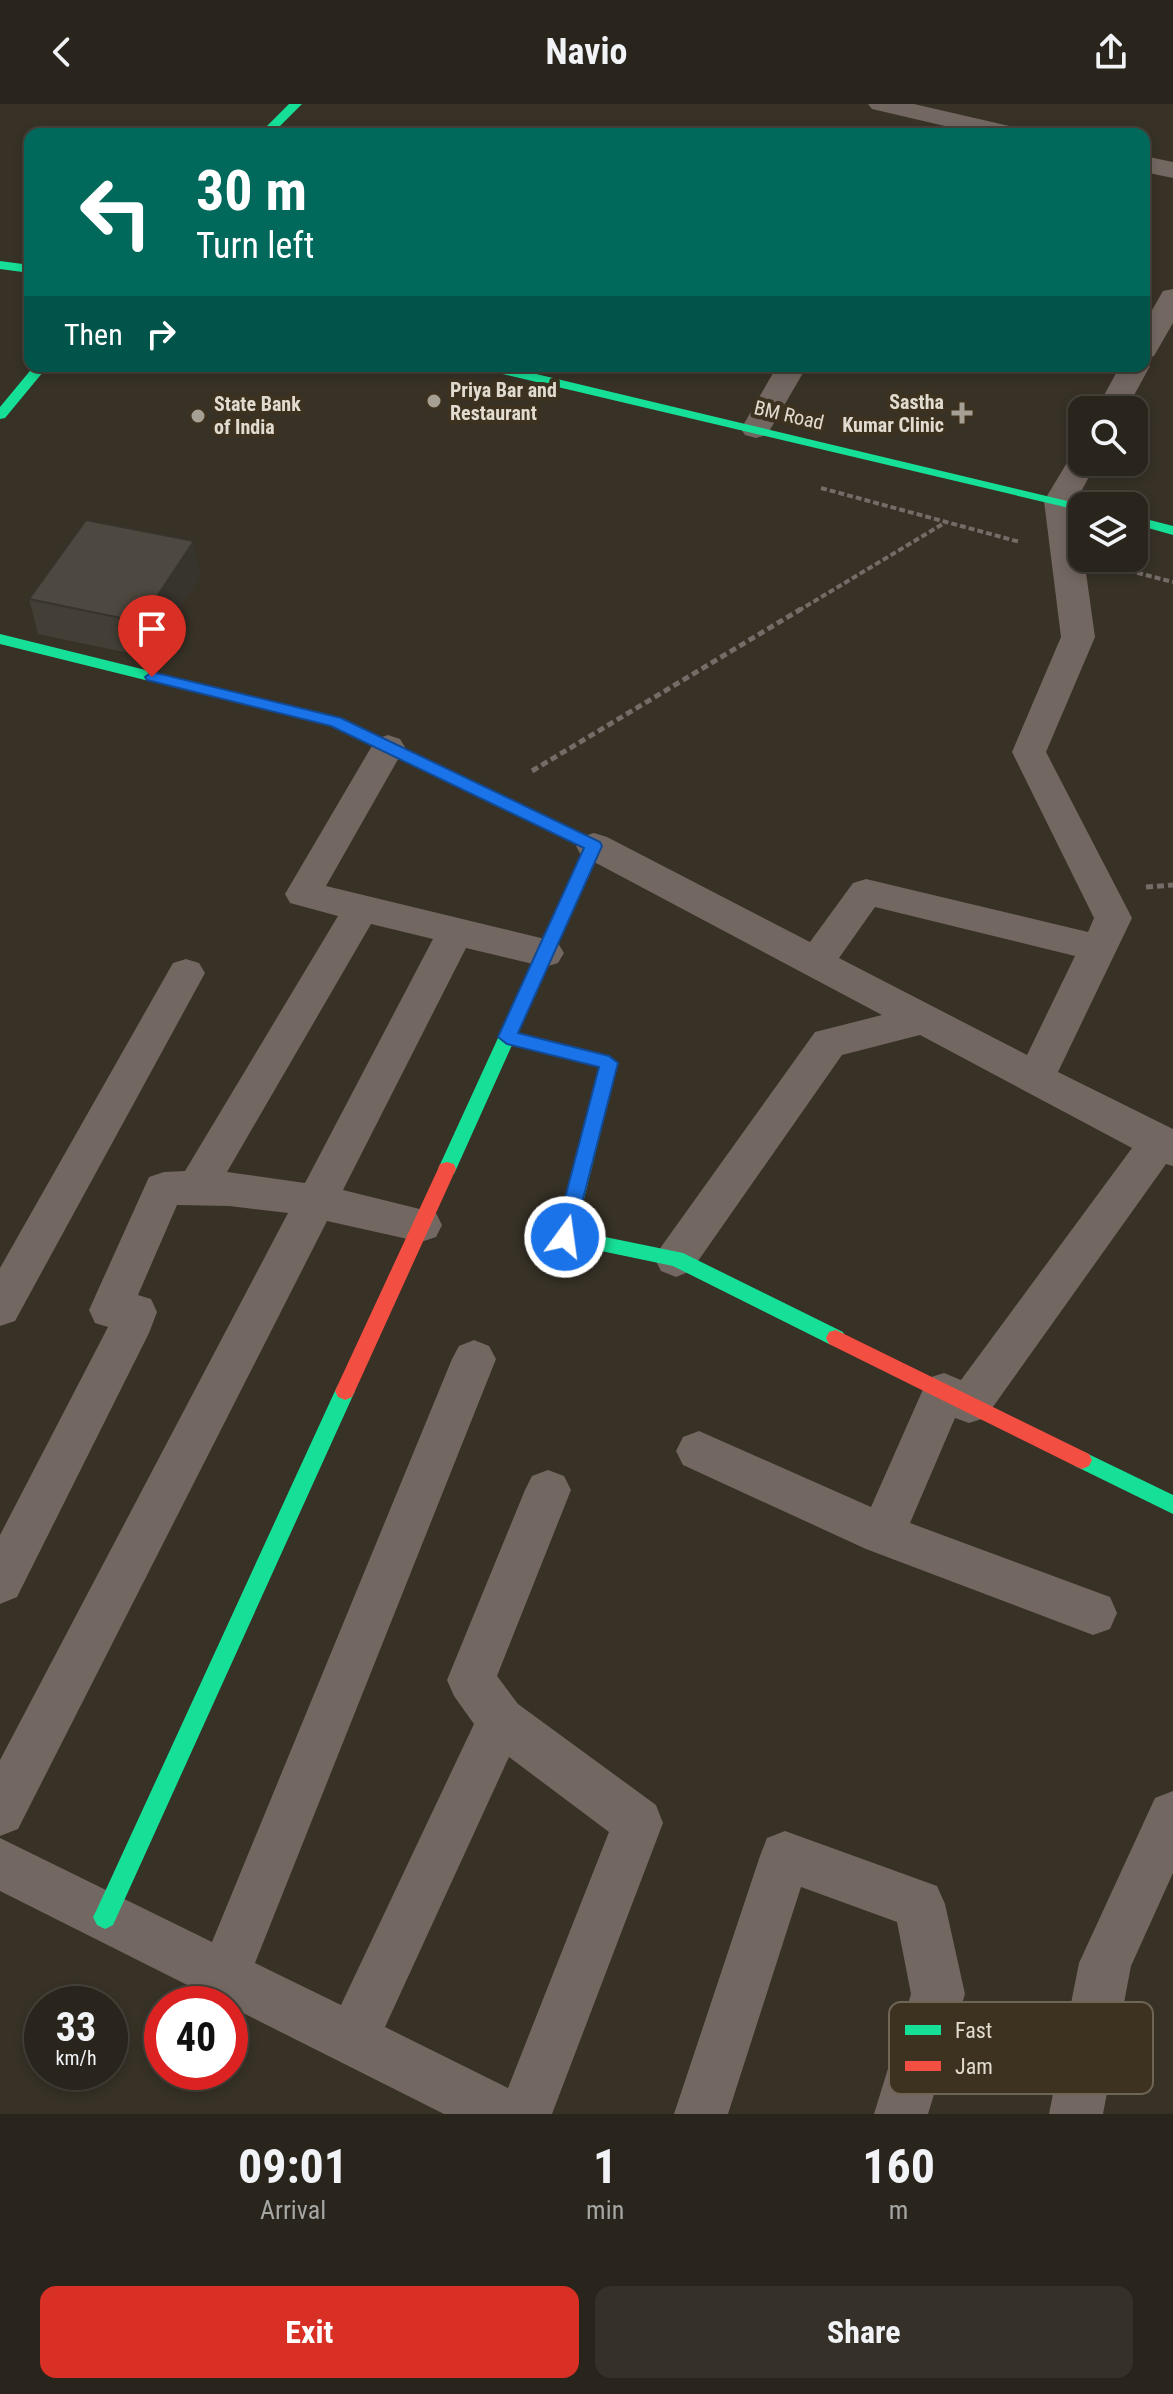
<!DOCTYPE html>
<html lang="en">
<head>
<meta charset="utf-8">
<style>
  :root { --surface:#29251c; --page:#353129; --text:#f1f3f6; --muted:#a5a5a3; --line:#45423b; --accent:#d93025 }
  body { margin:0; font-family:"Roboto Condensed",sans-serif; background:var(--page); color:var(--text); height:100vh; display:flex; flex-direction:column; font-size:30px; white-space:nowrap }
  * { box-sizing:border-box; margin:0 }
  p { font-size:26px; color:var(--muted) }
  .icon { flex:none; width:44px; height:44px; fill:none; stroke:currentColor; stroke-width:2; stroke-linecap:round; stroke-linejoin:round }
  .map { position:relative; height:2010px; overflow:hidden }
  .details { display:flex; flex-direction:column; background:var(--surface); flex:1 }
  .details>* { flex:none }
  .guide { position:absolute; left:24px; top:24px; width:1126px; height:244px; border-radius:16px; box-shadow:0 4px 12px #0003,0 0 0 2px var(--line); background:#00695c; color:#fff; overflow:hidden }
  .tools { position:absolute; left:1068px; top:292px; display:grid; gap:16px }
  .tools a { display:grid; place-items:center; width:80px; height:80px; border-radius:16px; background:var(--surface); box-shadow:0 4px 12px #0003,0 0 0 2px var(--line); font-size:40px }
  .speed { position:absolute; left:24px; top:1882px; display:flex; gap:16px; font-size:40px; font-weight:700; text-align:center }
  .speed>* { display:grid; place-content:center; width:104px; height:104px; border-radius:50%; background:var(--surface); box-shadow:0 4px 12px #0003,0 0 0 2px var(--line); line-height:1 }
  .speed small { font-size:20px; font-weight:400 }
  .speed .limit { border:12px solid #d22; background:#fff; color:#111 }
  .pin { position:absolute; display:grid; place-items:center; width:68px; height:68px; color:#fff; margin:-82px -34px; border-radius:50% 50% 50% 0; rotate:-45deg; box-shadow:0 0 8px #0007 }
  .pin .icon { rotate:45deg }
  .me { position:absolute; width:88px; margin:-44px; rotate:14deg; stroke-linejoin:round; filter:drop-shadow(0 0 6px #0008) }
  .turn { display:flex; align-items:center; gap:28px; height:168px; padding:0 40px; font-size:36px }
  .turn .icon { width:104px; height:104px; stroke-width:2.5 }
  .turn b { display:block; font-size:56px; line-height:68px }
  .then { display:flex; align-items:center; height:76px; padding:0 40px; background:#0003; gap:16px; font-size:30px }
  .eta { display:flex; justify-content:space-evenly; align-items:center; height:136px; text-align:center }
  .eta b { font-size:48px; font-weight:700; line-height:56px }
  .cta { display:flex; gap:16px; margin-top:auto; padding:16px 40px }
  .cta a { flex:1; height:92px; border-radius:16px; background:var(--accent); color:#fff; font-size:32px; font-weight:700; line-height:92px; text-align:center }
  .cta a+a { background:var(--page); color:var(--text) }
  header { display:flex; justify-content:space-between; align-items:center; height:104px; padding:0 40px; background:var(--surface); font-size:36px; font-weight:700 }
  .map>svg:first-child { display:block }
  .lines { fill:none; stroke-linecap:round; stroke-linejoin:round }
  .path-far1 { stroke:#746c66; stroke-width:4; stroke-dasharray:6 3; stroke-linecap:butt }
  .path { stroke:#746c66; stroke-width:5; stroke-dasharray:7 4; stroke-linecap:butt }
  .street { fill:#736761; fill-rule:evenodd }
  .fast { fill:#16e098; fill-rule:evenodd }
  .jam { fill:#f24e42; fill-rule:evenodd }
  .wall { fill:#433f37 }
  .shaded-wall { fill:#37332d }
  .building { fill:#4e4940; stroke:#37332d; stroke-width:2 }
  .route { fill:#1a73e8; stroke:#114b97; stroke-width:2 }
  .poi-dot { fill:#a6a094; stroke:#3d3220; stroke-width:3 }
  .labels { text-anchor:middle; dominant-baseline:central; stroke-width:8; stroke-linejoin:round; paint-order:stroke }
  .far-poi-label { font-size:20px; font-weight:bold; fill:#e2dcd0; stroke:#3d3220; text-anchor:start }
  .far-street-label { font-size:20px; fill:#e2dcd0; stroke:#3d3220 }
  .key { fill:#3d3220; stroke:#6f6555; stroke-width:2 }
  .key-label { font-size:22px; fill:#e2dcd0 }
</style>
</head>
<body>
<header><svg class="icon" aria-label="back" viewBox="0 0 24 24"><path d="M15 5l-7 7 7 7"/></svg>Navio<svg class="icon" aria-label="share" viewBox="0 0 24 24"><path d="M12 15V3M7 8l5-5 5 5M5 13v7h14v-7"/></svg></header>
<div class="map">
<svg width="1173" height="2010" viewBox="0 0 1173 2010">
  <rect width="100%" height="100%" fill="#373126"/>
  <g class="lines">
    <g class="path-far1">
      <polyline points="821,384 1020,438"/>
      <polyline points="1111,462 1173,478"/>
      <polyline points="798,507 946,418"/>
    </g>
    <g class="path">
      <polyline points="532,667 801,505"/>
      <polyline points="1146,783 1173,781"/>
    </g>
    <g class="street">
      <polygon points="868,0 914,0 1022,25 1026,30 979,30 872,5"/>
      <polygon points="1144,52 1173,58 1173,74 1144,68"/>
      <polygon points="1173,185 1173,219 1154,252 1144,255 1144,220 1163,187"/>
      <polygon points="1144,256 1150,262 1126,306 1096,306 1120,262 1144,262"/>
      <polygon points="777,262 807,262 767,331 756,334 745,331 741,325"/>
      <path d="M1082,349V358H1097L1076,397L1095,533L1046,648L1132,814L1058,968L1173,1025V1062L1166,1060L985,1314L969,1319L955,1314L910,1419L1110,1493L1117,1509L1110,1525L1093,1531L866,1445L683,1361L676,1347L683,1333L699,1327L871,1403L928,1274L944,1269L961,1276L1132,1044L920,931L842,951L691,1167L676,1173L661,1167L655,1155L661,1143L815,928L882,911L581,751L576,742L581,733L594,729L607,733L810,838L853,779L866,775L1088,828L1094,814L1012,648L1061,533L1044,397L1071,352ZM875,803L1075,852L1027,951L839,854Z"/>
      <path d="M388,631L400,635L405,643L326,782L545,835L558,839L564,849L558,859L545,863L466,844L343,1086L436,1109L442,1121L436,1133L421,1138L327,1117L18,1725L0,1732V1656L288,1109L229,1102L177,1101L138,1191L151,1195L157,1208L149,1229L17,1493L0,1500V1431L108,1223L95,1219L89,1206L149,1073L164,1068L185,1067L338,812L290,799L285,790L376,635ZM371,820L433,835L305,1079L227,1068Z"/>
      <polygon points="186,855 199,859 205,869 15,1217 0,1222 0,1164 173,859"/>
      <path d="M474,1236L489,1242L496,1255L255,1859L341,1901L474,1620L454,1592L447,1576L525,1386L532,1372L548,1366L564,1372L571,1386L497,1572L518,1600L656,1701L663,1719L552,2010H444L0,1787V1734L212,1838L452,1255L459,1242ZM509,1653L609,1728L508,1984L385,1923Z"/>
      <polygon points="1173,1687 1173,1769 1131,1862 1103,2010 1049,2010 1079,1859 1155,1694"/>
      <polygon points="785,1727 937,1782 945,1800 965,1890 928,2010 874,2010 911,1890 897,1818 801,1783 728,2010 674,2010 760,1752 767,1734"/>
    </g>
    <g class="fast">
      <polygon points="289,0 302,0 272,30 259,30"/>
      <polygon points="0,157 30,161 30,169 0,165"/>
      <polygon points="34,262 48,262 5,314 0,315 0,303"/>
      <polygon points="479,262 503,262 1088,402 1082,402 1082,407 486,266"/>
      <polygon points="1134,412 1173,422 1173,431 1134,420"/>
      <polygon points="0,530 340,614 600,738 602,742 518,929 609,952 618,959 576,1127 683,1149 843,1228 846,1234 843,1240 836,1242 829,1240 673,1162 558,1138 556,1133 599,963 512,941 454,1070 440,1070 438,1065 585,744 330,622 0,540"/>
      <polygon points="345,1278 352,1281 355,1287 113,1821 105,1825 97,1821 93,1813 97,1805 335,1287 338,1281"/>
      <polygon points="1082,1347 1173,1391 1173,1410 1075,1362 1072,1356 1075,1350"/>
    </g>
    <g class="jam">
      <polygon points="447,1058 454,1060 456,1065 355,1287 352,1293 345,1296 338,1293 335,1287 438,1065 440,1060"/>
      <polygon points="836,1226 1089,1350 1092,1356 1089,1362 1082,1365 1075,1362 829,1240 826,1234 829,1228"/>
    </g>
  </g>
  <polygon class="wall" points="201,472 147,553 38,530 29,495"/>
  <polygon class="shaded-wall" points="194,437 201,472 147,553 140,518"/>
  <polygon class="building" points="86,416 194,437 140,518 29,495"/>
  <polygon class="route" points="152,568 341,614 600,738 602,742 518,929 609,952 618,959 572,1138 558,1138 555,1133 599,963 507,940 498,933 584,744 331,622 147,576 145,573"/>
  <g class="poi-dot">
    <circle cx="434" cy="297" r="8"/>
    <path d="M958 297h8v8h8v8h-8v8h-8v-8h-8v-8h8z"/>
    <circle cx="198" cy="312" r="8"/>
  </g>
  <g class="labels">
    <g class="far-poi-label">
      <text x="450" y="286">Priya Bar and<tspan x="450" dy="23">Restaurant</tspan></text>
      <text x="944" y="298" text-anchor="end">Sastha<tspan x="944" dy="23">Kumar Clinic</tspan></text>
      <text x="214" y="300">State Bank<tspan x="214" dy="23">of India</tspan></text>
    </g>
    <g class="far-street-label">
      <text transform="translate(789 311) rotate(13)">BM Road</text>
    </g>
  </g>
  <rect x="889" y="1898" width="264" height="92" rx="12" class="key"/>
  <rect x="905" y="1921" width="36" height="10" fill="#16e098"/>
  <rect x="905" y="1957" width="36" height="10" fill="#f24e42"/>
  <g class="key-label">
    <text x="955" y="1934">Fast</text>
    <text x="955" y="1970">Jam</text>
  </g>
</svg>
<div class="tools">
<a><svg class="icon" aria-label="search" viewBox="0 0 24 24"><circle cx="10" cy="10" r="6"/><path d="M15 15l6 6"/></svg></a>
<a><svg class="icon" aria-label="layers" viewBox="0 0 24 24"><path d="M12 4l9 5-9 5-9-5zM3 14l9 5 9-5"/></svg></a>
</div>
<div class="speed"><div>33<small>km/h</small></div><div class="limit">40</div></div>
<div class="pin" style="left:152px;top:573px;background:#d93025"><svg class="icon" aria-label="arrive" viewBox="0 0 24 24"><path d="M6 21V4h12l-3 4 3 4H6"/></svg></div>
<svg class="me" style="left:565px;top:1133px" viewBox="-20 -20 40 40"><circle r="17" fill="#1a73e8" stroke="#fff" stroke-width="3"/><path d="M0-11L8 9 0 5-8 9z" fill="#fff"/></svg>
<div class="guide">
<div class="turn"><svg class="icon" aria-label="left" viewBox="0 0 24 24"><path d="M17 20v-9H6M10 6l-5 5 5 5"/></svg><div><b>30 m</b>Turn left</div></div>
<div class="then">Then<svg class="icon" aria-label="right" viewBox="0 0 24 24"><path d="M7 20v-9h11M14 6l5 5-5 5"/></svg></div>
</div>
</div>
<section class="details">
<div class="eta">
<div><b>09:01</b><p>Arrival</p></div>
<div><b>1</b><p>min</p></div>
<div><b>160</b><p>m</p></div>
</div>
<div class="cta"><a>Exit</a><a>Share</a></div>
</section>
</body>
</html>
